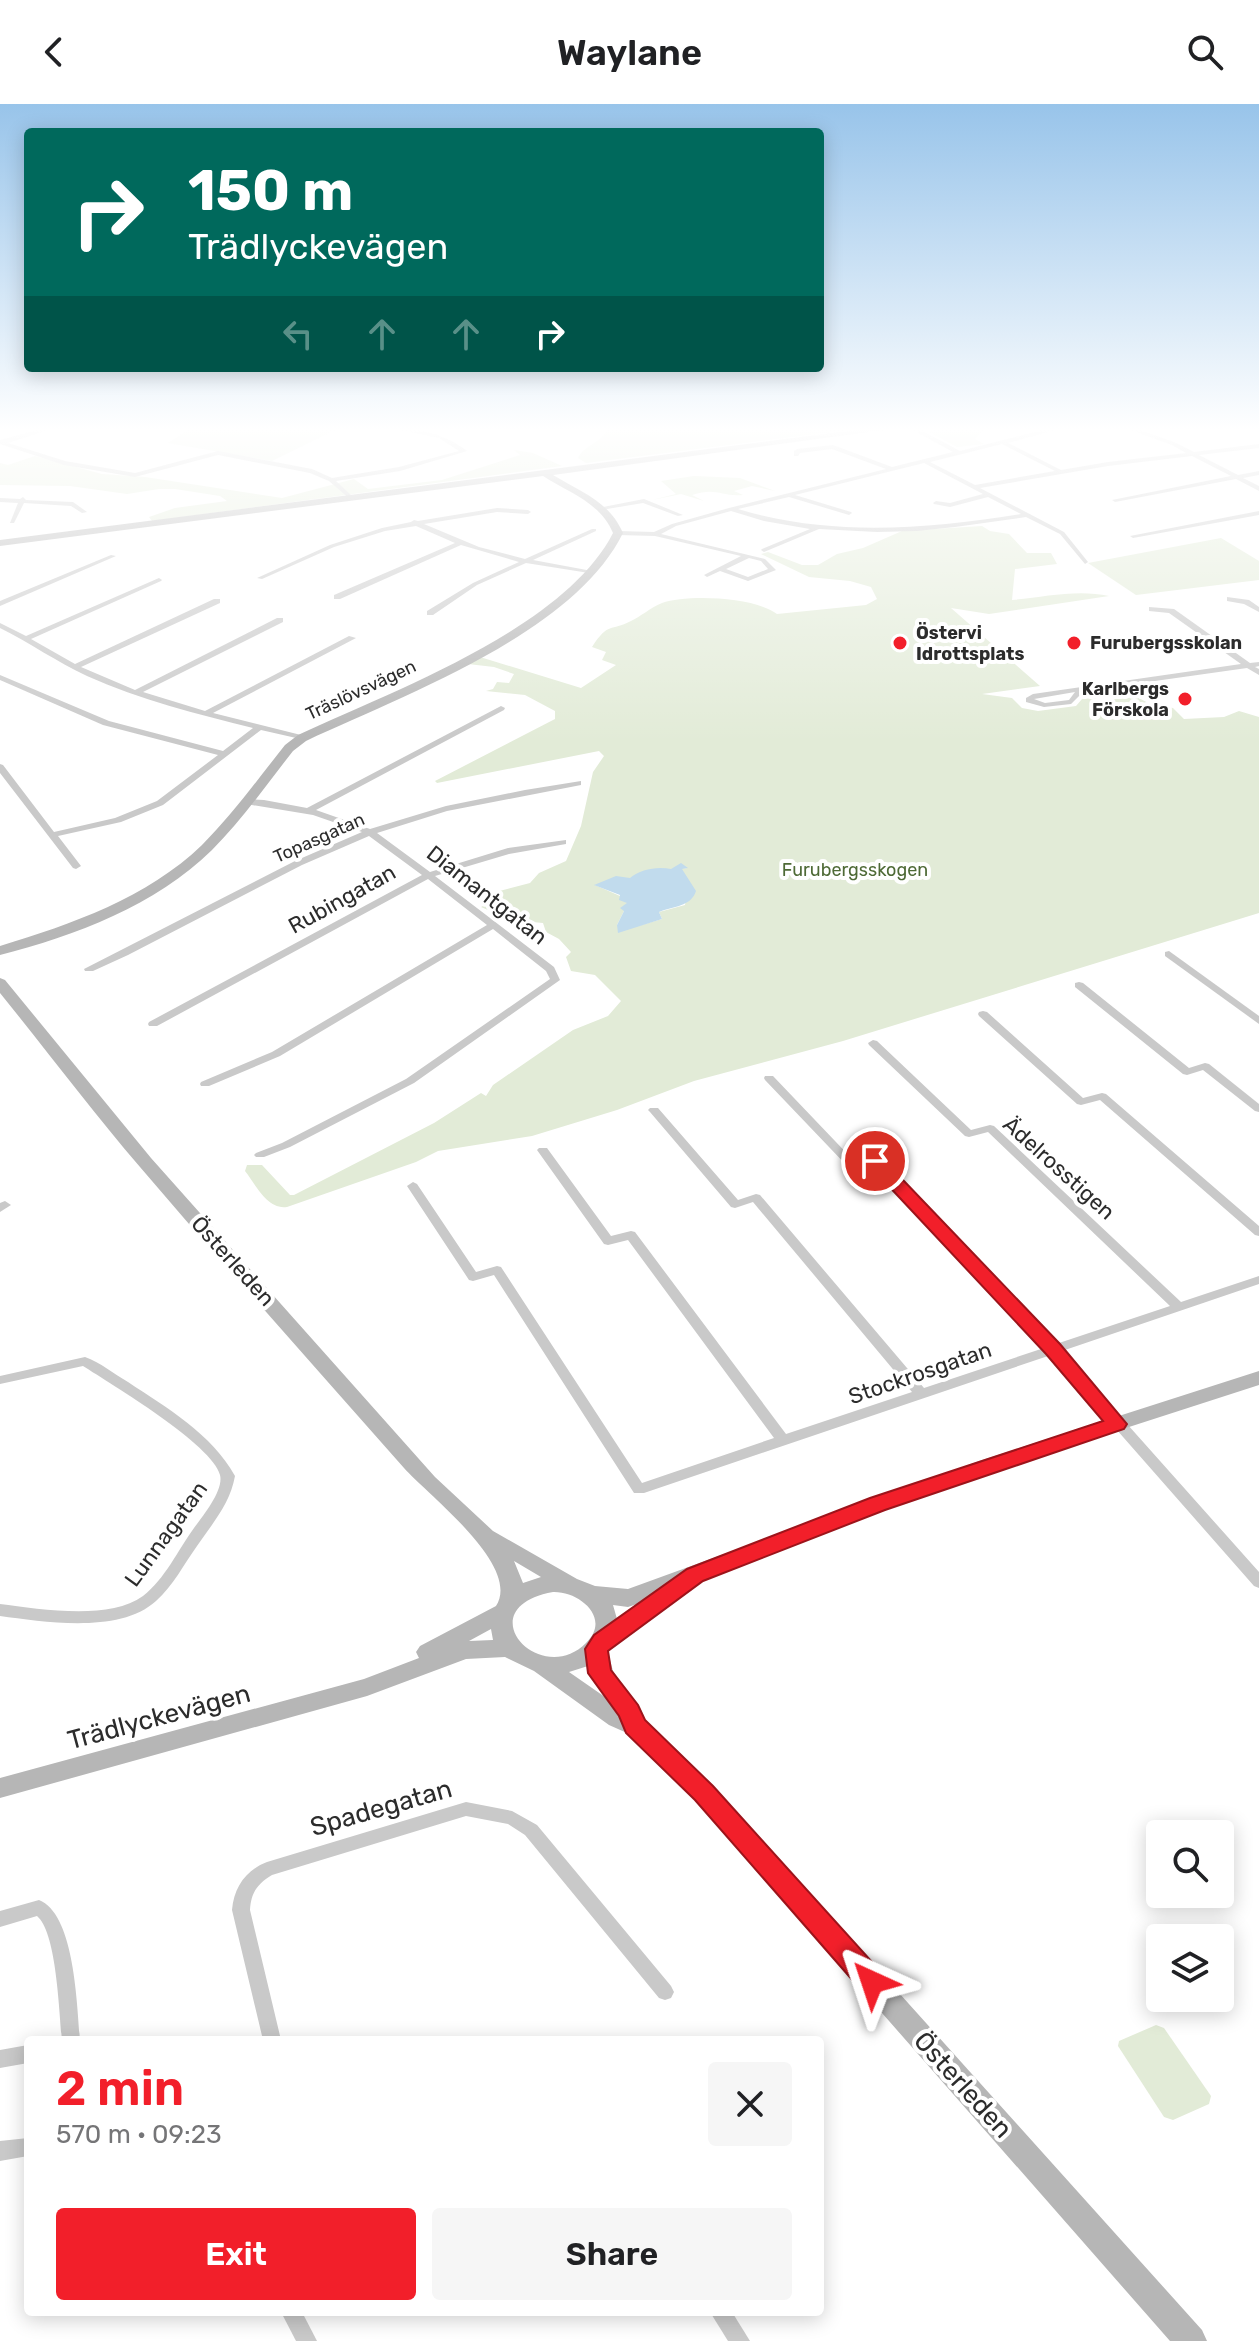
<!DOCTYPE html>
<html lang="en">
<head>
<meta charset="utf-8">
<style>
  :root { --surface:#fff; --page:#f6f6f6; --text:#202124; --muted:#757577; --accent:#f21f2a }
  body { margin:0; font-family:Rubik,sans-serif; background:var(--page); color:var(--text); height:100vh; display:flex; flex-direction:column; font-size:30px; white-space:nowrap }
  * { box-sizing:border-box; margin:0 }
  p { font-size:26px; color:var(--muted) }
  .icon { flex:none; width:44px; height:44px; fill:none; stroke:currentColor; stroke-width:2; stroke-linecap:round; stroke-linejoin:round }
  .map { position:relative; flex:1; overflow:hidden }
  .drawer { position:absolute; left:24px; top:1932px; width:800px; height:280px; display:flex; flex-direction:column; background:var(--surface); border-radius:8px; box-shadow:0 4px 20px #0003 }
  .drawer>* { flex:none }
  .banner { position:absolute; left:24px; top:24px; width:800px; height:244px; border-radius:8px; box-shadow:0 4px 20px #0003; background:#00695c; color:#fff; overflow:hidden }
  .buttons { position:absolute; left:1146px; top:1716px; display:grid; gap:16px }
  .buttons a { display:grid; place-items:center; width:88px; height:88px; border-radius:8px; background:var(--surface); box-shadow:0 4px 20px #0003; font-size:40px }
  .pin { position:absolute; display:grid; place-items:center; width:68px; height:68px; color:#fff; margin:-34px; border:4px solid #fff; border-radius:50%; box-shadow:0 2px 8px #0007 }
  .me { position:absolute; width:88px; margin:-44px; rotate:318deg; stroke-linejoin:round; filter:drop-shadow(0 0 6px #0008) }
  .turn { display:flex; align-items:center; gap:28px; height:168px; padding:0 32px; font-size:36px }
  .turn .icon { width:104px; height:104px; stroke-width:2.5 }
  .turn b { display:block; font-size:56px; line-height:68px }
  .lanes { display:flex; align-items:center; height:76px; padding:0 32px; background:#0003; justify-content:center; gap:40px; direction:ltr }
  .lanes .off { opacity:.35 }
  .round { display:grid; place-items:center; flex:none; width:84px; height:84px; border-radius:8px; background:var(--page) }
  .headline { display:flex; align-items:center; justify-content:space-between; height:136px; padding:0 32px }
  h1 { font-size:48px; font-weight:600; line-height:60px; color:var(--accent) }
  .cta { display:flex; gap:16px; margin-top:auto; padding:16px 32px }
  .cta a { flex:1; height:92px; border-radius:8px; background:var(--accent); color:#fff; font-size:32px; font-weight:600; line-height:92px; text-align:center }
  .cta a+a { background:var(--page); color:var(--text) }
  header { display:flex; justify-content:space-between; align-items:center; height:104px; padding:0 32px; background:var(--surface); font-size:36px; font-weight:600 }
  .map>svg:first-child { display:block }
  .green { fill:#e2ebd7; fill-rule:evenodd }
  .water { fill:#c1dbed }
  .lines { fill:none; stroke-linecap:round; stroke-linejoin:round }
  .street { fill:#c9c9c9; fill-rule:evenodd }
  .secondary { fill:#b6b6b6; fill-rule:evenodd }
  .route { fill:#f21f2a; stroke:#9d141b; stroke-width:2 }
  .poi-dot { fill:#f21f2a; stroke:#fff; stroke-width:3 }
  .labels { text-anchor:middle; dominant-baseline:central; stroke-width:8; stroke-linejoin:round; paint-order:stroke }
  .far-poi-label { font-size:18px; font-weight:bold; fill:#2c2c2c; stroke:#fff; text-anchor:start }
  .far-street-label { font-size:18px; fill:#2c2c2c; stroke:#fff }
  .far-park-label { font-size:18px; fill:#4e6a36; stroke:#fff }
  .street-label { font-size:22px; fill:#2c2c2c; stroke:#fff }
  .near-street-label { font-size:26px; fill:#2c2c2c; stroke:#fff }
</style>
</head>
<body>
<header><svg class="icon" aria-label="back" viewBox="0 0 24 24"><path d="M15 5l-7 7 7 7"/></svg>Waylane<svg class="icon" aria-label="search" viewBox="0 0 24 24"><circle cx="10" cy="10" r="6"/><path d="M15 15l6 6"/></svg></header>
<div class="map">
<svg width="1259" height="2237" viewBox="0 0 1259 2237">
  <rect width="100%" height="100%" fill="#fff"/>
  <g class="green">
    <polygon points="191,324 333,324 331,326 335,326 272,357 168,339"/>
    <path d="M609,324H864L586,359L578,354C584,341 599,341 609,324Z"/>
    <polygon points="937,324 986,324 975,335 984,340 957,343 929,328"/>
    <polygon points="514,346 533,349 562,362 152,417 149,413 175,404 227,397 220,392 175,385 159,385 127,390 70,382 0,381 0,359 8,361 35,352 102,370 145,373 282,394 354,375 368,385 442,376 520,351"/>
    <path d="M694,372L740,374L775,387L752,382L734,387L743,391C721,393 717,383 692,391L704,397L681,390L652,396L676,390L661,377Z"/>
    <path d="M982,422L990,427L1009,430L1027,449H1051L1057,460L1015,465L1012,496C1044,493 1077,485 1109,492L989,510L951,504L1040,582L982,590L1012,594L1022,604L1038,607L1076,602L1088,588L1122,585L1150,600L1173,604L1184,615L1224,613L1239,607L1259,613V809L843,937L694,977L617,1006L532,1032L438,1047L416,1058L287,1103C267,1106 256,1081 245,1067L247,1061H262L290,1091H294L434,1019L481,989L486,992L493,981L573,926L608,912L621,897L595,871L571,867L566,853L571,848L559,835L546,828L543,819L511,816L481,803L495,796L492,789L530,779L539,769L566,757L581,722L593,668L604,652L599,647L437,679L435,677L555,615V607L525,591L486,587L493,585L497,578L509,579L514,570L494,563L468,560L480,553L581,584L616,561L602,556L606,548L592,543C609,517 610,528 631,517C640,513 650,504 662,499C688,490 755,493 777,510L866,501L877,495L871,483L850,477L809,473L761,450L768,448L802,461H818L837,450L863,444L902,427ZM687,764L681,765L688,780L685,801L659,808L662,815L638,822L617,821L628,799L620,792L595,781Z"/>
    <polygon points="1221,434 1259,457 1259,476 1136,491 1088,459"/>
    <polygon points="1156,1921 1164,1924 1211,1992 1209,2000 1173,2016 1164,2013 1118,1942 1119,1937"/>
  </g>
  <path class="water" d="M681,759L688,764L682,765L696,787C691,803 673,802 659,808L662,815L618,829L617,821L624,807L620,804L627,799L619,796L620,791L594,781L616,772L630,774C640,765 658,762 671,765Z"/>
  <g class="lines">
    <g class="street">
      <path d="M44,324H54L8,339L65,357L135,369L218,347L312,365L332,374L399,363L459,347L439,334L391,324C419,324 445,330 467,347L400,367L336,377L353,393L354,394L351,396L329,377L310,369L218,351L135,373L64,361L0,340V336Z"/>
      <path d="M909,324H917L960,347L1051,324H1063L1008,339L1061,366L1108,358L1186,349L1172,341L1125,324H1135L1176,339L1194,348L1259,340V344L1199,351L1238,371L1259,367V371L1243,374L1259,382V387L1236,375L1115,398L1112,396L1231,372L1192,352L1108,362L980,384L1064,428L1088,458L1085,460L1060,430L1026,413L955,423L917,427L877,428L819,425L764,448L761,446L762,445L810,425L764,417L731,407L676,422L661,430L765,455L776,466L748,477L720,467L707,473L704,471L741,452L655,432L618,431L615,429L618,427L654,428L672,420L729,404L886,365L832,345L800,349L798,352H794V347L797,345L833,341L892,363L953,348ZM1002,340L1055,367L975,381L930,358ZM924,359L983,390L950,399L936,397L933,399L934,400L950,403L988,393L1021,410C927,425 830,433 738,405L789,393L849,411L852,409L851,408L795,391ZM749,454L761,457L768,465L748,473L726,465Z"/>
      <polygon points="23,393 26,396 73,398 87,408 82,409 71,402 24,399 14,419 10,419 18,399 0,398 0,394 20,395"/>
      <polygon points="644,395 683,411 678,412 643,399 601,406 598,404"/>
      <polygon points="497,404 528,406 531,408 528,410 497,408 424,420 479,443 525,455 592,425 596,425 596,427 533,456 592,467 589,469 526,459 477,481 433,511 427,511 427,507 473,479 519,458 461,441 340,495 334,495 334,491 455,439 416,422 385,427 334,443 262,475 257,474 330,441 382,424 411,418 414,416 418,417"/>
      <polygon points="1259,407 1259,411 1133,434 1130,432"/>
      <polygon points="111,451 116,452 0,502 0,497"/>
      <path d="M159,474L162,476L161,477L31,535L75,560L214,495H220V499L81,563L135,586L277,514H283V518L143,588L205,607L349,532L356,534L213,609L305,632V636L261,626L163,701L121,718L58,732L81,762L76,765L73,764L0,669V660L3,661L54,728L115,714L157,697L218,651L103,621L0,576V571L109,617L223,647L253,624C197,610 140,596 87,572C57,558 30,539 0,524V519L26,532Z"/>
      <polygon points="1227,493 1249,496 1259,503 1259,508 1244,500 1227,497"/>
      <path d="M1149,503L1174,505L1250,559L1259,558V562L1255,563L1259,565V571L1247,564L1084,587L1071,600L1044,603L1026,598V594L1033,590L1241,560L1169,509L1149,507ZM1075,588L1069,596L1045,599L1034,595Z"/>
      <polygon points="501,602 505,604 504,606 316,706 370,725 446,702 525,686 581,677 581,681 447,707 377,729 430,768 508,744 566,736 566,740 509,750 435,772 554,863 560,876 414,979 290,1043 264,1053 256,1053 254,1051 256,1049 282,1039 406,975 550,875 546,867 493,825 280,952 209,982 201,982 200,980 201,978 272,948 487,821 428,775 157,922 149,922 148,920 149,918 422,771 369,732 302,761 128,851 93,867 85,867 84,865 295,757 362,728 313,711 246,700 243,699 243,695 264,696 307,704"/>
      <polygon points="1169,847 1259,912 1259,920 1165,852 1165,848"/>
      <polygon points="1079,878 1083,879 1189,964 1205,959 1209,960 1259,1000 1259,1008 1255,1007 1203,966 1187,971 1183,970 1075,883 1075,879"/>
      <polygon points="983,907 987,908 1083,994 1102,989 1106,990 1259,1122 1259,1132 1255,1131 1100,996 1081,1001 1077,1000 979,912 978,910 979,908"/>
      <polygon points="873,936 877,937 971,1026 990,1021 994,1022 1181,1198 1259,1172 1259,1180 1062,1247 1259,1468 1259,1484 1254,1482 1051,1251 644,1389 634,1389 494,1171 473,1177 469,1176 407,1082 413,1078 417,1080 476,1168 497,1162 501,1163 642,1379 774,1334 628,1136 608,1141 604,1140 537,1046 539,1044 547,1044 611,1132 631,1127 635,1128 786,1330 912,1288 753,1098 735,1104 731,1103 650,1008 648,1006 650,1004 658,1004 738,1096 756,1090 760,1091 924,1284 1044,1244 873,1061 854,1066 850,1065 765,976 764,974 765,972 773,972 856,1059 875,1054 879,1055 1056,1240 1170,1202 988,1028 969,1033 965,1032 869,941 868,939"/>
      <polygon points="5,1097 11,1101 0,1108 0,1099"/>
      <path d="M85,1253C100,1258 114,1270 128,1278C167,1304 212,1330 235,1372C230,1400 212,1420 197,1442C184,1460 173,1482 156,1497C120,1530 45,1518 0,1512V1500C40,1505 109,1517 143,1492C165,1475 178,1446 194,1424C203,1412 224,1386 220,1371C213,1341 111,1280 83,1262L0,1280V1272Z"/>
      <path d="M466,1698L512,1707L537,1721L671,1882L674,1888L671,1894L665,1896L659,1894L525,1731L508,1720L466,1712L272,1771C257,1780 251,1789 250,1806L281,1936H263L232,1806C234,1783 246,1766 267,1758Z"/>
      <path d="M39,1796C75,1810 77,1902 80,1936H62C59,1909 57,1829 37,1812L0,1823V1807Z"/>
      <polygon points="28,1941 28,1959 0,1964 0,1946"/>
      <polygon points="28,2034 28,2052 0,2057 0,2037"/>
      <polygon points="281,2208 302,2208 317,2237 296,2237"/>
      <polygon points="710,2208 732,2208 750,2237 728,2237"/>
    </g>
    <g class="secondary">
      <path d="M871,324H898L553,371C581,388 609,397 623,429C573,530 404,591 306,637L293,647C267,680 242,716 212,746C156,801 75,832 0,851V842C72,820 147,794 202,741C232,711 258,675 285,641L298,631C392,587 564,525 613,429C600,398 569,389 543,372L0,442V436Z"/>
      <path d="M0,874L5,876L151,1054L435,1373L493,1427L577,1475L595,1482L628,1485L982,1356L1259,1267V1281L996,1366L858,1416L691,1481L688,1488L607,1545L613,1567L644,1616L713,1682L1202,2226L1207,2237H1170L695,1696L627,1629L609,1621L534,1567L505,1553L466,1555L367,1592L0,1694V1674L364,1575L419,1554L416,1548L420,1542L496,1502C522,1462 428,1391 404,1364C316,1264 227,1165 140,1063C92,1007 47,947 0,889ZM514,1457L541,1473L523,1479ZM553,1488C579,1487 612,1514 586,1539C540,1585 466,1504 553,1488ZM640,1499L617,1515L613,1501L628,1503ZM491,1525L493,1536L469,1537ZM588,1562L605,1593L569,1568Z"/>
    </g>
  </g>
  <linearGradient id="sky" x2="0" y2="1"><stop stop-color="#98c4ea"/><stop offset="0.51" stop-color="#fff"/><stop offset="1" stop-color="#fff" stop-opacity="0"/></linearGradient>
  <rect width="1259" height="638" fill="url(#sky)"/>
  <polygon class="route" points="875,1052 881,1053 1060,1240 1127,1320 1124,1325 885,1406 703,1477 608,1547 611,1566 638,1601 645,1616 713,1682 882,1869 886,1878 882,1887 872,1890 862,1887 695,1696 626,1629 619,1612 588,1569 585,1545 594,1531 687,1465 870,1394 1103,1317 1046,1250 869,1061 866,1057 869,1053"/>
  <g class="poi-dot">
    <circle cx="900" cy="539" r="8"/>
    <circle cx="1074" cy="539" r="8"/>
    <circle cx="1185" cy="595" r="8"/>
  </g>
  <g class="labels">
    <g class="far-poi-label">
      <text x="916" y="529">Östervi<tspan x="916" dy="21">Idrottsplats</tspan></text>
      <text x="1090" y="539">Furubergsskolan</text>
      <text x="1169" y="585" text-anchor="end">Karlbergs<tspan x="1169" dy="21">Förskola</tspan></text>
    </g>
    <g class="far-street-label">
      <text transform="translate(361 586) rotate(-25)">Träslövsvägen</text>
      <text transform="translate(319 734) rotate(-24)">Topasgatan</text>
    </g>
    <g class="far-park-label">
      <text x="855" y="766">Furubergsskogen</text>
    </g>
    <g class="street-label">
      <text transform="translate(487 791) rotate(38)">Diamantgatan</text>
      <text transform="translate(342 795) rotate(-29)">Rubingatan</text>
      <text transform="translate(1059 1064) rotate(42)">Ädelrosstigen</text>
      <text transform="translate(233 1157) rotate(48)">Österleden</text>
      <text transform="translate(920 1269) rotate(-19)">Stockrosgatan</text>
      <text transform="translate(166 1430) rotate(-54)">Lunnagatan</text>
    </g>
    <g class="near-street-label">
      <text transform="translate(159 1613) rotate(-15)">Trädlyckevägen</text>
      <text transform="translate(381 1704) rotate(-16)">Spadegatan</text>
      <text transform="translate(963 1981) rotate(48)">Österleden</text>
    </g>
  </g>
</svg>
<div class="buttons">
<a><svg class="icon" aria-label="search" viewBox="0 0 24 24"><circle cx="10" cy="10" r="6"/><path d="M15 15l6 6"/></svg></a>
<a><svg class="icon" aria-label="layers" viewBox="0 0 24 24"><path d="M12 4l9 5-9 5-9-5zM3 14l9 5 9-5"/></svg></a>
</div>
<div class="pin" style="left:875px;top:1057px;background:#d93025"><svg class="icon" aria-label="arrive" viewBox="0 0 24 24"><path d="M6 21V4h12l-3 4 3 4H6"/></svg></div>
<svg class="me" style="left:872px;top:1878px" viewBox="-20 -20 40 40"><path d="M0-17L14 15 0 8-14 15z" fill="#f21f2a" stroke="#fff" stroke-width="4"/></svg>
<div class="banner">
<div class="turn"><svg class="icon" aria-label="right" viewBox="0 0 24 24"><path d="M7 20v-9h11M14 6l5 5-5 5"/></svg><div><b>150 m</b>Trädlyckevägen</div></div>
<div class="lanes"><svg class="icon off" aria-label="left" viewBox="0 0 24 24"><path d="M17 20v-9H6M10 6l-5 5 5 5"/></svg><svg class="icon off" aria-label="ahead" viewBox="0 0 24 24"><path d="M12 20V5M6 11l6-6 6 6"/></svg><svg class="icon off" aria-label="ahead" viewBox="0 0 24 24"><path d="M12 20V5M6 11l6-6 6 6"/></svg><svg class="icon" aria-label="right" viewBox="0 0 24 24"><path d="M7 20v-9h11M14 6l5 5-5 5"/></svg></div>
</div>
<section class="drawer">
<div class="headline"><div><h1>2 min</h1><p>570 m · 09:23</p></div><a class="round"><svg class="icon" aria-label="close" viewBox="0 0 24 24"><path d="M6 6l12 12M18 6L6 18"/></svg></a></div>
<div class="cta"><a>Exit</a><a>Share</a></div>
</section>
</div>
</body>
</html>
